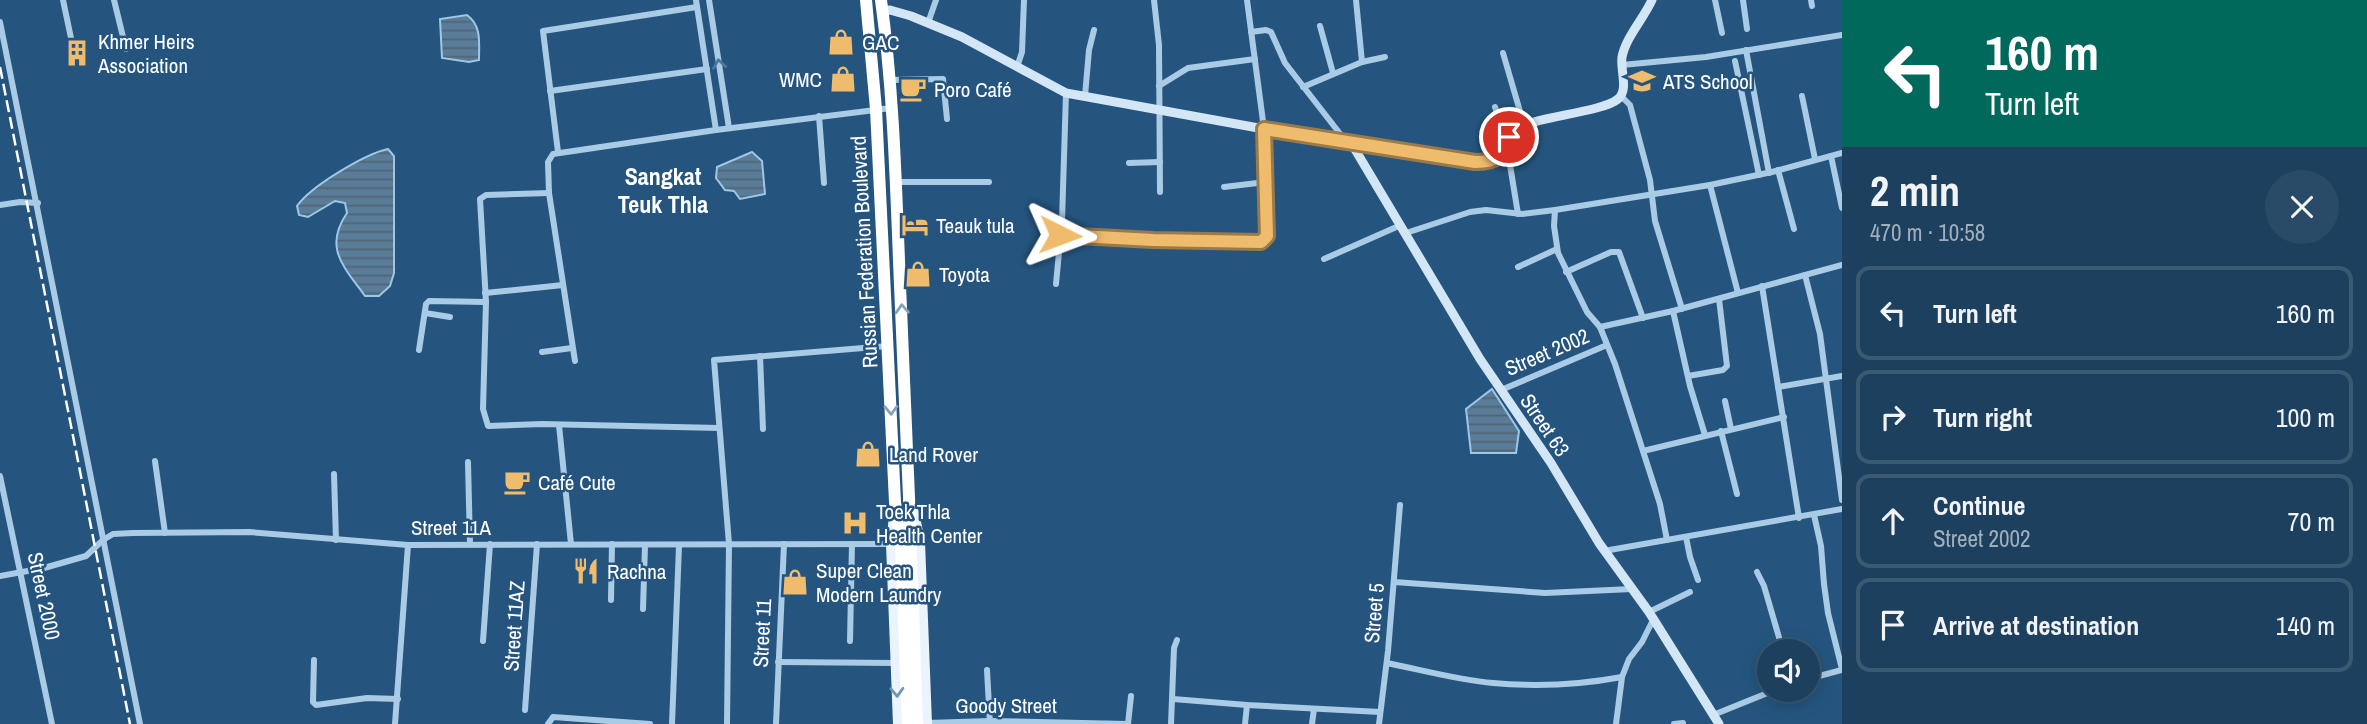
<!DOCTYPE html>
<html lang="en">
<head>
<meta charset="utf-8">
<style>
  :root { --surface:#1c405e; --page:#294b67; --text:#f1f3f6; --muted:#a0afbc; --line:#3a5973 }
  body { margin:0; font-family:"Archivo Narrow",sans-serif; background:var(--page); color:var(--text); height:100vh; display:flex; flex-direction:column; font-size:26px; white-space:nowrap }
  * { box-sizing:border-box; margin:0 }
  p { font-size:23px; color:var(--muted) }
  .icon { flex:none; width:38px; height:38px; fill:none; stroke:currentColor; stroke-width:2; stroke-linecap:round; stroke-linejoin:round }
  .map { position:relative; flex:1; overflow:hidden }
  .sheet { display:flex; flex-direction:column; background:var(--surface); width:525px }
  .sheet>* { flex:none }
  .banner { background:#00695c; color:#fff; overflow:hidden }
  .tools { position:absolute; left:1757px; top:639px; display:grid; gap:14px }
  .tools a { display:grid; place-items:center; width:63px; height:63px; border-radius:50%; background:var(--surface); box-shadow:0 4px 18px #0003,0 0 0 2px var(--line); font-size:35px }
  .pin { position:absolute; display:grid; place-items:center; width:60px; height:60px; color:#fff; margin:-30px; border:4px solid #fff; border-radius:50%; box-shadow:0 2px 7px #0007 }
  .me { position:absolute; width:77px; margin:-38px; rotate:93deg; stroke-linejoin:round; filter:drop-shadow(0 0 5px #0008) }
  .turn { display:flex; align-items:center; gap:24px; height:147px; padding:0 28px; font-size:32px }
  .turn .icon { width:91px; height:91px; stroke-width:2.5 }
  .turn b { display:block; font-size:49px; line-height:60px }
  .round { display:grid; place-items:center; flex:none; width:74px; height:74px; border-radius:37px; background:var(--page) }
  .overview { display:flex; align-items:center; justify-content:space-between; height:119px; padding:0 28px }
  h1 { font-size:42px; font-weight:800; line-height:52px }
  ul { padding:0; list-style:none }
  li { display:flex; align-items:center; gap:21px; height:94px; margin:0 14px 10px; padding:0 14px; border:4px solid var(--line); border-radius:14px }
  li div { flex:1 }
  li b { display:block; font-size:26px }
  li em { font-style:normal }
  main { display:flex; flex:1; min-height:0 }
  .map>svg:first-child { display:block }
  .water { fill:url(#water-rules); stroke:#9ec7e6; stroke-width:2 }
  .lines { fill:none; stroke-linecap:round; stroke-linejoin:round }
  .street { stroke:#aacbe5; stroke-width:6 }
  .secondary { stroke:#d3e6f5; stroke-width:9 }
  .primary { stroke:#ebf4fd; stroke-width:10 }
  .highway { stroke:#fff; stroke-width:12 }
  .rail { stroke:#fff; stroke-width:2.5; stroke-dasharray:12 5; stroke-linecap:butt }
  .oneway { stroke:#4d789d }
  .oneway2 { stroke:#87a2b8 }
  .oneway3 { stroke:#7495b1 }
  .route-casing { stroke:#9b7a48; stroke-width:18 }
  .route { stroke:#efbc6e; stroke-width:12 }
  .labels { text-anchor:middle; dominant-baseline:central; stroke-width:5; stroke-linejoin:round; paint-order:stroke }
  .poi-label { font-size:21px; fill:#fff; stroke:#25557e; text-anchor:start }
  .street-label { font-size:21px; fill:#fff; stroke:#25557e }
  .quarter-label { font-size:24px; font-weight:bold; fill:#fff; stroke:#25557e }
</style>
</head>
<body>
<main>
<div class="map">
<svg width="1842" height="724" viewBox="0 0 1842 724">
  <defs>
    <pattern id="water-rules" width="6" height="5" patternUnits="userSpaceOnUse" patternTransform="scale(1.75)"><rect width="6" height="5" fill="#597c98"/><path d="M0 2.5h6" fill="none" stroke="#526472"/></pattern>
  </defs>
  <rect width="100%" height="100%" fill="#25557e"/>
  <g class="water">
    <path d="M467,15C482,26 479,43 479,60L469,62L442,58L440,19Z"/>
    <path d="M388,149L394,156V273L390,286L379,296H365C344,267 323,248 347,213L345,203L335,201L308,217L299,215L297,206C311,186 365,154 388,149Z"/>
    <polygon points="752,152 762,161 765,194 740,199 734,191 725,190 716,178 717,167"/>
    <polygon points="1492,389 1519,431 1516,453 1471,453 1466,409"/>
  </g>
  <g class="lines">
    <g class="street">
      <polyline points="63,0 71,38"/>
      <polyline points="114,0 126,49"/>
      <polyline points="696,0 716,130"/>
      <polyline points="709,0 729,128"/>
      <polyline points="1154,0 1159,45 1160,192"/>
      <polyline points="1356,0 1362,62"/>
      <polyline points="1715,0 1722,33"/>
      <polyline points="1743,0 1747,29"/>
      <polyline points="1811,0 1812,6"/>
      <polyline points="0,22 140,724"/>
      <polyline points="928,23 936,0"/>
      <polyline points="1320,26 1333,73"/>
      <polyline points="1251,32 1266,30 1271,32 1285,63 1341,135 1341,139"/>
      <polyline points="1746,50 1769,173"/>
      <polyline points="1503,53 1524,125"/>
      <polyline points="1735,61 1759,175"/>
      <polyline points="1622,65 1706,57 1842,35"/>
      <polyline points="1017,67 1022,52 1024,0"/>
      <polyline points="891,80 943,79 947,119"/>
      <polyline points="1159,86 1188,68 1255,59"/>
      <polyline points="1303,87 1362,62 1385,57"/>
      <polyline points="550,91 707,69"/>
      <polyline points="1085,96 1089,50 1094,30"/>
      <polyline points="1621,96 1630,105 1650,180 1655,221 1682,309"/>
      <polyline points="1802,96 1815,159"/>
      <polyline points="1495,107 1503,131 1509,137"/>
      <polyline points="819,116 824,183"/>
      <polyline points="558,152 543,31 697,7"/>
      <polyline points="1504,152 1510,165 1518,214"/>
      <polyline points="1831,156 1842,208"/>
      <polyline points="1129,163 1160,162"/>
      <polyline points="1778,170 1794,229"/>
      <polyline points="895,182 989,182"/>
      <polyline points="1710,185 1738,293"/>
      <polyline points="1224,187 1266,182"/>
      <polyline points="549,193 486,195 480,199 486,302 483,409 488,426 542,424 719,428"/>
      <polyline points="0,205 20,202 38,203"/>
      <polyline points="1555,210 1554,226 1558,253 1587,312 1600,327 1615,364 1660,504 1667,540"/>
      <polyline points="1406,233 1470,212 1486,210 1522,214 1555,210 1710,185 1772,172 1842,153"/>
      <polyline points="1060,235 1153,240 1261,242 1267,236 1264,129 1247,0"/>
      <polyline points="1324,259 1401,225"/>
      <polyline points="1518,267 1557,249"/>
      <polyline points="1566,272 1611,252 1619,252 1643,318"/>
      <polyline points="1805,275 1820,334 1842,500"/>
      <polyline points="1056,284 1062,221 1066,93"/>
      <polyline points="1762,286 1799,518"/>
      <polyline points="485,293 563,285"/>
      <polyline points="1673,311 1690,386 1705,435"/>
      <polyline points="425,313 450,317"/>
      <polyline points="1600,327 1673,311 1842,265"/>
      <polyline points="419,350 426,304 429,301 486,302"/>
      <polyline points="542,352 572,348"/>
      <polyline points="760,356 763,429"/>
      <polyline points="575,361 549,193 548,162 553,154 716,130 891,108"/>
      <polyline points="1688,376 1723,370 1727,366 1719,299"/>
      <polyline points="1778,387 1842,376"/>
      <polyline points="1501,390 1607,345"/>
      <polyline points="1725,401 1731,429"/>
      <polyline points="559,425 571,544"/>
      <polyline points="1721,431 1737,494"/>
      <polyline points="1643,451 1784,417"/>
      <polyline points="155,461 165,533"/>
      <polyline points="468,462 470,544"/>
      <polyline points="334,474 336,540"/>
      <polyline points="0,476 52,724"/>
      <polyline points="1814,515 1821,546 1824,584 1828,613 1842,669"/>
      <polyline points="1686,537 1690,557 1698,580"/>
      <polyline points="1604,551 1842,509"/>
      <polyline points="1757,572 1764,586 1783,651"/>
      <polyline points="0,576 44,568 86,556 103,540 113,534 133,533 249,532 408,545 891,544"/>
      <polyline points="1394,582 1545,593 1632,589"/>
      <polyline points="611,600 612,544"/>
      <polyline points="643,609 645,545"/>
      <polyline points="1649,612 1690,592"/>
      <polyline points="483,641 490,544"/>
      <polyline points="850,641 852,544"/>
      <polyline points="314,660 313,702 316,705 367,698 398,699"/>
      <polyline points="778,662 896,663"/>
      <path d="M1387,663C1422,670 1458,680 1493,683C1537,687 1579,685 1622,677"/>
      <polyline points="987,670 990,724"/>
      <polyline points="1808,679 1842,670"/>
      <polyline points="1173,699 1247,705 1380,712"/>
      <polyline points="525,710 537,544"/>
      <polyline points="1713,715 1775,690"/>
      <polyline points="927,723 990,721 1128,724"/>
      <polyline points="395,724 408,545"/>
      <polyline points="548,724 553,717 650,724"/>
      <polyline points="672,724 679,546"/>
      <polyline points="727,724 729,544 714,360 888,346"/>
      <polyline points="776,724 784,544"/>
      <polyline points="1128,724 1131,696"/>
      <polyline points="1171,724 1174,648 1177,640"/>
      <polyline points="1245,724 1247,705"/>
      <polyline points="1312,724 1314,709"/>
      <polyline points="1379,724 1388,651 1400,505"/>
      <polyline points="1616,724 1622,677 1629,659 1642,642 1653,620"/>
      <polyline points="1674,724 1683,723"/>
    </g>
    <g class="secondary">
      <path d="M882,11L890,10L911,16L962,37L1066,93L1264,129L1483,162C1515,156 1499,135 1524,125C1546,116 1604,111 1618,99C1629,90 1620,70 1622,57C1626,37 1644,18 1652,0"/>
      <polyline points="1350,141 1480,359 1551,463 1599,543 1649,612 1719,724"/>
    </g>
    <g class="primary">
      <polyline points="914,512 920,542 927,724"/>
      <polyline points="894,516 891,544 898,724"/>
    </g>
    <g class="highway">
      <polyline points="866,0 876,109 895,502 901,545 908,724"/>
      <path d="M881,0C894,94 896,190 900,285C907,431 912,578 917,724"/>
    </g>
    <polyline class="rail" points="0,67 130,724"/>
  </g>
  <defs><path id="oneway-chevron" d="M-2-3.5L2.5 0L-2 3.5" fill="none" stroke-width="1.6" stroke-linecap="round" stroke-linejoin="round" transform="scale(1.75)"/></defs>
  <use class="oneway" href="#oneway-chevron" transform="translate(719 64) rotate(-99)"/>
  <g class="oneway2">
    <use href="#oneway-chevron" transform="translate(902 309) rotate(-93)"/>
    <use href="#oneway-chevron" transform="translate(891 410) rotate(88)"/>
  </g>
  <use class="oneway3" href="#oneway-chevron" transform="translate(897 692) rotate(88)"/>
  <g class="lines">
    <g class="route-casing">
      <path id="route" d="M1060,235L1153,240L1261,242L1267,236L1264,129L1475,162C1497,162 1502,157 1509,137"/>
    </g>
    <use href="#route" class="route"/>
  </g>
  <defs>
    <g id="shop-bare" transform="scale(2.1)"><path d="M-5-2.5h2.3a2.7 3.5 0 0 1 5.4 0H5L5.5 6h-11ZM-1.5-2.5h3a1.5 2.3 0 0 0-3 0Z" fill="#efbc6e" stroke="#25557e" stroke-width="2.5" paint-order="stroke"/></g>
    <g id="building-bare" transform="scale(2.1)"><path d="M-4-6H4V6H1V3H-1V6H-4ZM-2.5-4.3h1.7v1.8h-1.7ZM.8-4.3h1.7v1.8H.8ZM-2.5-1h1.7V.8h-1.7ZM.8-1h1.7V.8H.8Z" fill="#efbc6e" stroke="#25557e" stroke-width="2.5" paint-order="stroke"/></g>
    <g id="school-bare" transform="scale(2.1)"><path d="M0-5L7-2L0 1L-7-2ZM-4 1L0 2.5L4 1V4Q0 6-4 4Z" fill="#efbc6e" stroke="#25557e" stroke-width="2.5" paint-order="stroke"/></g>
    <g id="cafe-bare" transform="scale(2.1)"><path d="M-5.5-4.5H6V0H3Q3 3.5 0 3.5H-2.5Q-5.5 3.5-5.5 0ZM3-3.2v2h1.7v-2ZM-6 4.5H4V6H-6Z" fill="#efbc6e" stroke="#25557e" stroke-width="2.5" paint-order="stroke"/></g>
    <g id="hotel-bare" transform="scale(2.1)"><path d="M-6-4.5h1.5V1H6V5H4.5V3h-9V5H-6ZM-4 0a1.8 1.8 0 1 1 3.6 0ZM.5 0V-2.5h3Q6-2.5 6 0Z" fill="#efbc6e" stroke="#25557e" stroke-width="2.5" paint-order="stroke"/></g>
    <g id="hospital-bare" transform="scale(2.1)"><path d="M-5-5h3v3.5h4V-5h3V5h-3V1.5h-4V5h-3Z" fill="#efbc6e" stroke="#25557e" stroke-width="2.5" paint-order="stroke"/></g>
    <g id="restaurant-bare" transform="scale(2.1)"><path d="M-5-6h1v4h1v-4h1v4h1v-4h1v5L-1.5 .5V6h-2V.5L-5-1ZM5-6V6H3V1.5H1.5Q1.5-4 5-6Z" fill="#efbc6e" stroke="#25557e" stroke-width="2.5" paint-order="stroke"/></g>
  </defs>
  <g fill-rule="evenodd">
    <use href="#shop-bare" x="841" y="42"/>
    <use href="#building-bare" x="77" y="53"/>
    <use href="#shop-bare" x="843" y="79"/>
    <use href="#school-bare" x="1642" y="81"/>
    <use href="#cafe-bare" x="913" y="89"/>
    <use href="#hotel-bare" x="915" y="225"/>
    <use href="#shop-bare" x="918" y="274"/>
    <use href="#shop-bare" x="868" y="454"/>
    <use href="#cafe-bare" x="517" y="482"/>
    <use href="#hospital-bare" x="855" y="523"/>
    <use href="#restaurant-bare" x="586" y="571"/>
    <use href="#shop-bare" x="795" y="582"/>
  </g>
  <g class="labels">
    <g class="poi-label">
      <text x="98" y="41">Khmer Heirs<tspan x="98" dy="24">Association</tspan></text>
      <text x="862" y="42">GAC</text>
      <text x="822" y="79" text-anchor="end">WMC</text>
      <text x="1663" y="81">ATS School</text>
      <text x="934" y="89">Poro Café</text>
      <text x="936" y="225">Teauk tula</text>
      <text x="939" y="274">Toyota</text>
      <text x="889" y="454">Land Rover</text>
      <text x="538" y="482">Café Cute</text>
      <text x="876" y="511">Toek Thla<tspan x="876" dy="24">Health Center</tspan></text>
      <text x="816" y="570">Super Clean<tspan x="816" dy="24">Modern Laundry</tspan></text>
      <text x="607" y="571">Rachna</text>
    </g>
    <g class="street-label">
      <text transform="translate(864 252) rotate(-93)">Russian Federation Boulevard</text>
      <text transform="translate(1547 352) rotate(-23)">Street 2002</text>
      <text transform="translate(1545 425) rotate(56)">Street 63</text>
      <text x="451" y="527">Street 11A</text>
      <text transform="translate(44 596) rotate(78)">Street 2000</text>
      <text transform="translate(1374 613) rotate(-85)">Street 5</text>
      <text transform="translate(514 626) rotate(-86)">Street 11AZ</text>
      <text transform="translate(762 633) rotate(-87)">Street 11</text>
      <text x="1006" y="705">Goody Street</text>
    </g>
    <g class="quarter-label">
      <text x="663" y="176">Sangkat<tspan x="663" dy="28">Teuk Thla</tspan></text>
    </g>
  </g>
</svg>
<div class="tools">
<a><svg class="icon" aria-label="sound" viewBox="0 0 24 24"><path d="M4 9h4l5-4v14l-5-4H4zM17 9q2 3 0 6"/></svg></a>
</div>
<div class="pin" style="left:1509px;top:137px;background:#d93025"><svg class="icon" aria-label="arrive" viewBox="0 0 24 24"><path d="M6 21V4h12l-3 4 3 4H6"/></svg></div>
<svg class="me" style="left:1060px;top:235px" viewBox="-20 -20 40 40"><path d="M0-17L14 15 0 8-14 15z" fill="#efbc6e" stroke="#fff" stroke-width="4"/></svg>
</div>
<section class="sheet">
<div class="banner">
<div class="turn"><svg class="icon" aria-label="left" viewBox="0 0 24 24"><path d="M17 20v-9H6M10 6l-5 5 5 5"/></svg><div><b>160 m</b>Turn left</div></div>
</div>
<div class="overview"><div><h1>2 min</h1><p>470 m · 10:58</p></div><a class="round"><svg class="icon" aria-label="close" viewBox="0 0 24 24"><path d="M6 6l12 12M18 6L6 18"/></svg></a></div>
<ul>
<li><svg class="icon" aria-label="left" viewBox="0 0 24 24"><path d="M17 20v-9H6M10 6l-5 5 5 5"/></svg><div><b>Turn left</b></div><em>160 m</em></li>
<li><svg class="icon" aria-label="right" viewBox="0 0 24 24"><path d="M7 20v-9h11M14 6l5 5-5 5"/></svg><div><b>Turn right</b></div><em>100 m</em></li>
<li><svg class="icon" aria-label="ahead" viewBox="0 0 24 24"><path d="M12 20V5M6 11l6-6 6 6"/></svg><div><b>Continue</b><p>Street 2002</p></div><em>70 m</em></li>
<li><svg class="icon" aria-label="arrive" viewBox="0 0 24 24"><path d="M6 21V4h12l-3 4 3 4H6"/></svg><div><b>Arrive at destination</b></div><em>140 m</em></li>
</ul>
</section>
</main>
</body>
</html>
